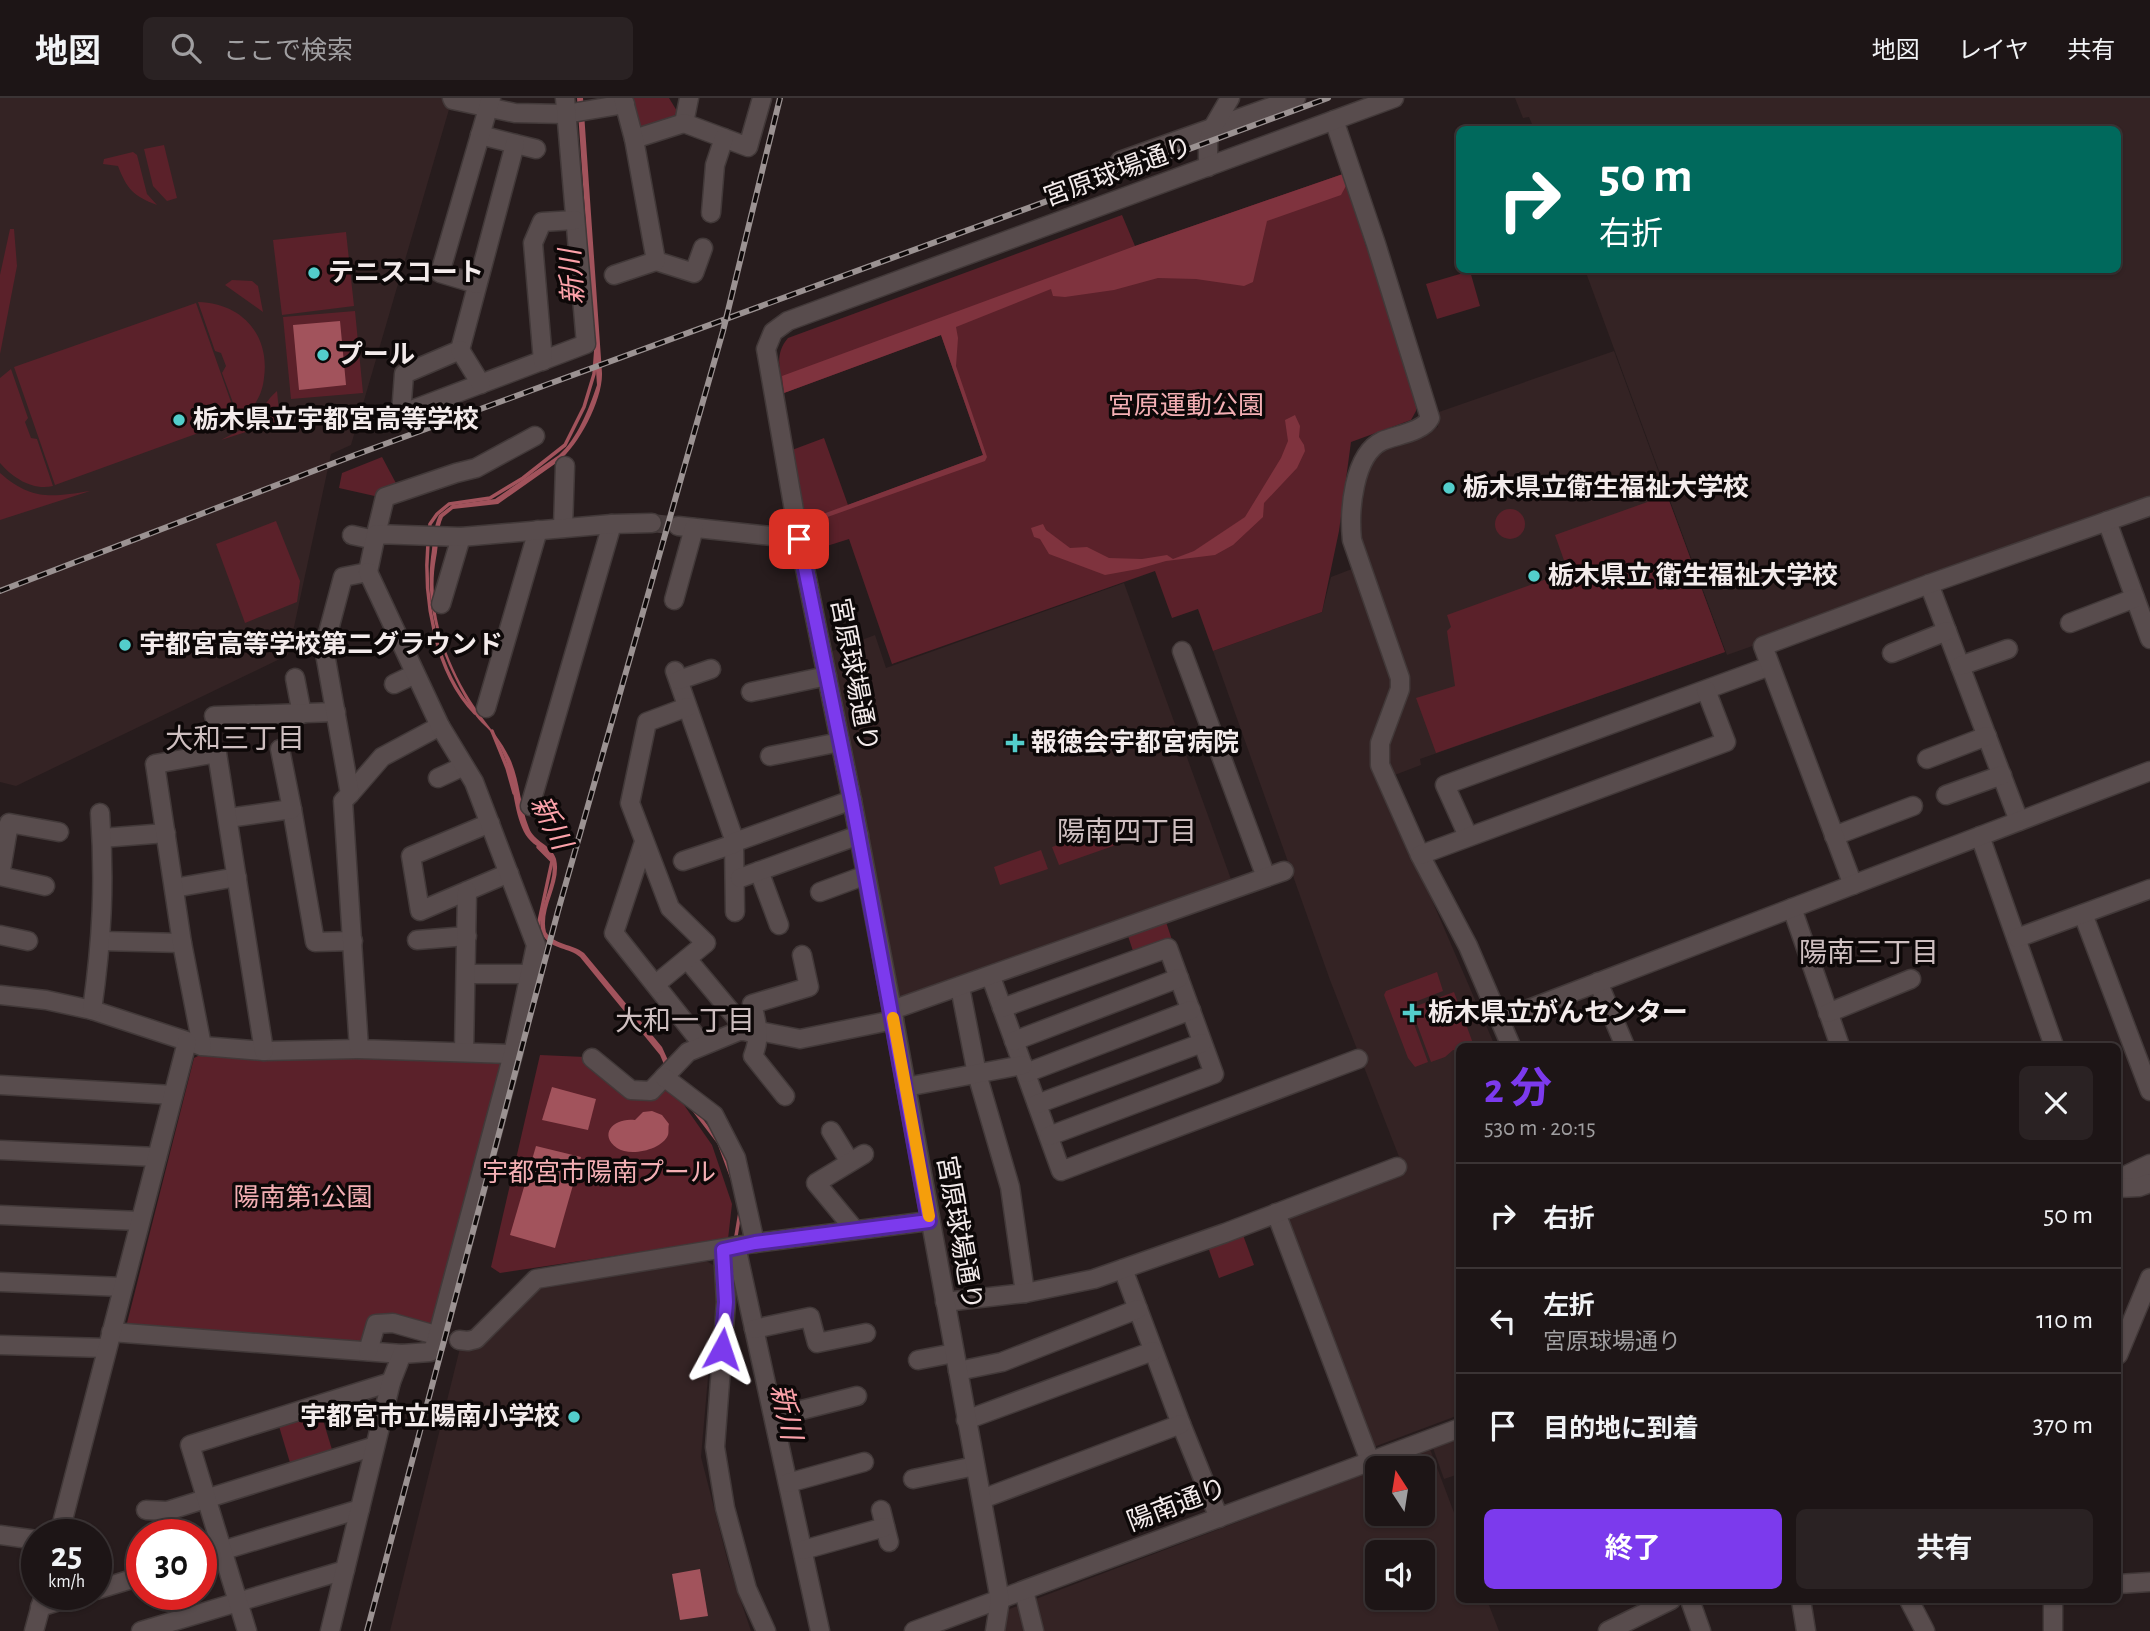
<!DOCTYPE html>
<html lang="ja">
<head>
<meta charset="utf-8">
<style>
  :root { --surface:#1d1516; --page:#2a2223; --text:#f1f3f6; --muted:#a09fa1; --line:#3b3435; --accent:#7c3aed }
  body { margin:0; font-family:"Alegreya Sans","Noto Sans JP",sans-serif; background:var(--page); color:var(--text); height:100vh; display:flex; flex-direction:column; font-size:26px; white-space:nowrap }
  * { box-sizing:border-box; margin:0 }
  p { font-size:23px; color:var(--muted) }
  .icon { flex:none; width:38px; height:38px; fill:none; stroke:currentColor; stroke-width:2; stroke-linecap:round; stroke-linejoin:round }
  .map { position:relative; flex:1; overflow:hidden }
  .side { position:absolute; left:1456px; top:945px; width:665px; height:560px; display:flex; flex-direction:column; background:var(--surface); border-radius:10px; box-shadow:0 2px 5px #0004,0 0 0 2px var(--line) }
  .side>* { flex:none }
  .banner { position:absolute; left:1456px; top:28px; width:665px; height:147px; border-radius:10px; box-shadow:0 2px 5px #0004,0 0 0 2px var(--line); background:#00695c; color:#fff; overflow:hidden }
  .needle { width:46px; rotate:348deg }
  .controls { position:absolute; left:1365px; top:1358px; display:grid; gap:14px }
  .controls a { display:grid; place-items:center; width:70px; height:70px; border-radius:10px; background:var(--surface); box-shadow:0 2px 5px #0004,0 0 0 2px var(--line); font-size:35px }
  .speed { position:absolute; left:21px; top:1421px; display:flex; gap:14px; font-size:35px; font-weight:700; text-align:center }
  .speed>* { display:grid; place-content:center; width:91px; height:91px; border-radius:50%; background:var(--surface); box-shadow:0 2px 5px #0004,0 0 0 2px var(--line); line-height:1 }
  .speed small { font-size:18px; font-weight:400 }
  .speed .limit { border:10px solid #d22; background:#fff; color:#111 }
  .pin { position:absolute; display:grid; place-items:center; width:60px; height:60px; color:#fff; margin:-30px; border-radius:14px; box-shadow:0 4px 10px #0006 }
  .me { position:absolute; width:77px; margin:-38px; rotate:5deg; stroke-linejoin:round; filter:drop-shadow(0 0 5px #0008) }
  .turn { display:flex; align-items:center; gap:24px; height:147px; padding:0 28px; font-size:32px }
  .turn .icon { width:91px; height:91px; stroke-width:2.5 }
  .turn b { display:block; font-size:49px; line-height:60px }
  .round { display:grid; place-items:center; flex:none; width:74px; height:74px; border-radius:10px; background:var(--page) }
  .summary { display:flex; align-items:center; justify-content:space-between; height:119px; padding:0 28px }
  h1 { font-size:42px; font-weight:700; line-height:52px; color:var(--accent) }
  .primary-button { display:flex; gap:14px; margin-top:auto; padding:14px 28px }
  .primary-button a { flex:1; height:80px; border-radius:10px; background:var(--accent); color:#fff; font-size:28px; font-weight:700; line-height:80px; text-align:center }
  .primary-button a+a { background:var(--page); color:var(--text) }
  ul { padding:0; list-style:none }
  li { display:flex; align-items:center; gap:21px; height:105px; padding:0 28px; border-top:2px solid var(--line) }
  li div { flex:1 }
  li b { display:block; font-size:26px }
  li em { font-style:normal }
  header { display:flex; align-items:center; gap:42px; box-sizing:border-box; height:98px; padding:0 35px; background:var(--surface); border-bottom:2px solid var(--line) }
  header strong { font-size:33px }
  nav { display:flex; gap:38px; margin-inline-start:auto; font-size:24px }
  .search { width:490px; height:63px; background:var(--page); display:flex; align-items:center; gap:18px; box-sizing:border-box; padding:0 24px; border-radius:10px; color:var(--muted); font-size:26px }
  .map>svg:first-child { display:block }
  .built { fill:#342324; fill-rule:evenodd }
  .green { fill:#5b212a }
  .forest { fill:#7f333e }
  .water { fill:#a2535c }
  .lines { fill:none; stroke-linecap:round; stroke-linejoin:round }
  .stream { stroke:#a2535c; stroke-width:3.5 }
  .minor-tunnel { stroke:#463b3c; stroke-width:18; stroke-dasharray:18 9; stroke-linecap:butt }
  .minor-casing { stroke:#423939; stroke-width:21 }
  .minor { stroke:#584c4d; stroke-width:18 }
  .rail-casing { stroke:#9b9292; stroke-width:6 }
  .rail { stroke:#0d0808; stroke-width:3.5; stroke-dasharray:10; stroke-linecap:butt }
  .route-casing { stroke:#51269a; stroke-width:18 }
  .route { stroke:#7c3aed; stroke-width:12 }
  .slow { stroke:#f59e0b; stroke-width:12 }
  .poi-dot { fill:#53cdcb; stroke:#0d0808; stroke-width:2.5 }
  .labels { text-anchor:middle; dominant-baseline:central; stroke-width:7; stroke-linejoin:round; paint-order:stroke }
  .street-label { font-size:26px; fill:#f3ebeb; stroke:#0d0808 }
  .poi-label { font-size:26px; font-weight:bold; fill:#f3ebeb; stroke:#0d0808; text-anchor:start }
  .park-label { font-size:26px; fill:#f4afb4; stroke:#0d0808 }
  .water-label { font-size:28px; font-style:italic; fill:#fda2aa; stroke:#0d0808 }
  .neighbourhood-label { font-size:28px; fill:#cebfc0; stroke:#0d0808 }
</style>
</head>
<body>
<header>
<strong>地図</strong>
<div class="search"><svg class="icon" aria-label="search" viewBox="0 0 24 24"><circle cx="10" cy="10" r="6"/><path d="M15 15l6 6"/></svg>ここで検索</div>
<nav><a>地図</a><a>レイヤ</a><a>共有</a></nav>
</header>
<div class="map">
<svg width="2150" height="1533" viewBox="0 0 2150 1533">
  <rect width="100%" height="100%" fill="#271c1d"/>
  <g class="built">
    <polygon points="0,0 447,0 450,8 351,347 331,356 288,557 16,688 0,684"/>
    <polygon points="1515,0 2150,0 2150,407 1727,557 1585,172 2118,172 2118,32 1534,31 1529,19 1523,20"/>
    <polygon points="1614,253 1725,554 1420,661 1421,667 1392,678 1386,654 1406,583 1358,441 1357,427 1366,370 1385,348 1438,329 1436,315"/>
    <polygon points="1352,471 1391,581 1391,591 1380,682 1495,948 1460,948 1459,1317 1371,1350 1284,1116 1403,1069 1330,882 1213,553 1322,514 1331,479"/>
    <polygon points="1124,485 1232,784 900,900 830,554 875,537 886,570"/>
    <polygon points="706,1163 717,1169 718,1204 708,1279 701,1359 729,1468 751,1533 390,1533 460,1250 473,1250 486,1244 541,1189 555,1182"/>
    <polygon points="1455,1342 1459,1352 1459,1376 1444,1381 1433,1350"/>
    <path d="M1430,1351L1459,1428L1460,1502H1487L1499,1533H1004L1007,1512L1377,1371V1416H1423V1370H1379ZM1377,1454H1423V1500H1377Z"/>
  </g>
  <g class="green">
    <polygon points="631,0 669,0 680,18 643,31 639,29"/>
    <polygon points="164,47 177,100 167,103 153,88 144,51"/>
    <path d="M133,54L137,57L147,96L157,107C133,98 127,91 118,68L103,66L104,61Z"/>
    <path d="M1343,76L1366,148L1386,199L1416,299V313L1411,322L1351,344L1339,433L1322,514L1213,553L1198,511L1172,520L1155,473L892,566L849,441L811,453L804,423L808,421L803,417L792,352L824,340L848,407L983,357L941,237L784,295C781,276 773,257 788,240L1122,117L1135,148Z"/>
    <polygon points="10,131 14,131 17,168 0,256 0,177"/>
    <polygon points="346,134 354,208 282,217 273,142"/>
    <polygon points="1470,173 1480,208 1437,221 1426,186"/>
    <polygon points="232,182 252,183 258,188 263,214 225,187"/>
    <path d="M198,204C242,205 270,237 264,280C262,298 254,311 239,321L222,275L226,268L221,255L215,253Z"/>
    <polygon points="196,205 237,321 55,387 14,269"/>
    <polygon points="355,213 363,295 291,301 283,219"/>
    <path d="M11,271L28,320L25,324L31,340L37,341L53,388C33,393 13,380 0,365V280Z"/>
    <path d="M277,293L280,323L221,342C231,336 242,333 251,325C261,315 266,302 277,293Z"/>
    <polygon points="382,359 398,389 379,399 339,390 342,375"/>
    <path d="M0,375C32,403 51,399 90,393L0,422Z"/>
    <polygon points="1667,397 1725,554 1436,655 1416,600 1455,588 1447,533 1451,529 1447,517 1555,478 1559,489 1572,485 1555,437"/>
    <circle cx="1510" cy="426" r="15"/>
    <polygon points="276,423 300,483 297,504 245,525 216,446"/>
    <polygon points="1109,729 1116,747 1059,767 1052,749"/>
    <polygon points="1041,752 1048,771 1000,787 994,769"/>
    <polygon points="1165,821 1173,845 1135,859 1127,835"/>
    <polygon points="1437,874 1443,893 1407,907 1428,964 1415,969 1408,960 1384,897 1386,893"/>
    <polygon points="1454,894 1474,948 1460,948 1459,953 1453,952 1445,959 1431,964 1411,910"/>
    <polygon points="202,956 262,963 359,958 500,963 504,967 435,1227 394,1216 378,1218 364,1240 353,1247 129,1230 127,1225 194,960"/>
    <polygon points="540,957 585,959 631,997 666,989 677,997 712,1047 732,1106 728,1141 500,1175 491,1169"/>
    <polygon points="1243,1137 1254,1167 1219,1180 1208,1149"/>
    <polygon points="320,1312 333,1355 291,1368 278,1325"/>
  </g>
  <g class="forest">
    <polygon points="1343,76 1347,86 1341,97 1267,123 1253,184 1244,188 1196,181 1158,180 1114,192 1065,199 1053,198 1051,191 956,229 958,240 956,268 987,359 985,363 805,427 804,423 983,357 941,237 784,295 782,278 1135,148"/>
    <polygon points="1295,317 1300,328 1299,339 1304,347 1305,353 1297,370 1264,405 1263,419 1233,447 1215,457 1166,463 1138,471 1105,477 1049,456 1040,441 1034,439 1031,430 1043,426 1046,432 1070,450 1087,449 1109,460 1142,461 1167,457 1173,461 1194,453 1245,419 1281,360 1288,343 1285,322"/>
  </g>
  <g class="water">
    <path d="M577,0H583L602,275C603,301 579,347 559,363L498,406L453,411L443,419C437,431 439,447 436,460C426,513 448,572 479,615C491,632 502,643 511,663C520,684 520,708 529,730C534,744 552,747 556,761C562,785 540,810 546,834C554,847 573,846 584,855L662,949L671,969L666,971L660,957L580,859C570,850 552,851 544,839C530,819 560,783 551,762C546,752 534,748 528,740C513,720 514,682 504,658C501,652 499,645 495,639C489,630 479,624 474,615C445,566 424,517 431,459C433,446 433,429 439,417L452,407L495,401L559,357C577,341 589,311 597,287Z"/>
    <polygon points="340,223 346,287 299,292 293,227"/>
    <polygon points="552,989 596,1001 588,1032 542,1022"/>
    <path d="M652,1013L662,1017L669,1026C668,1028 669,1035 668,1037C662,1052 630,1059 617,1050C597,1035 616,1019 635,1022L643,1014Z"/>
    <polygon points="536,1048 581,1059 555,1150 510,1137"/>
    <polygon points="700,1471 708,1518 680,1522 672,1476"/>
  </g>
  <g class="lines">
    <g class="stream">
      <polyline points="587,135 590,169"/>
      <polyline points="429,434 430,426 437,416 449,406 490,400 523,380 565,347 584,309 594,276 596,250"/>
      <path d="M428,445C423,499 435,574 475,615"/>
      <polyline points="492,633 507,670 514,695"/>
      <polyline points="538,828 552,763 538,749"/>
      <polyline points="693,1011 719,1045 733,1083"/>
      <polyline points="735,1144 740,1114"/>
    </g>
    <polyline class="minor-tunnel" points="652,425 678,428"/>
    <g class="minor-casing">
      <g id="minor">
        <polyline points="452,0 453,2 515,15 566,16 625,6"/>
        <path d="M1334,22L1376,146L1430,320C1423,334 1396,337 1382,343C1353,357 1349,414 1352,442L1400,580V591L1380,645V667L1420,757L1468,848L1511,948"/>
        <polyline points="684,25 689,0"/>
        <polyline points="480,37 536,51"/>
        <polyline points="634,41 684,25 748,49 762,0"/>
        <polyline points="515,46 460,252 404,276 401,316 586,246 565,0"/>
        <polyline points="1120,63 1296,0"/>
        <polyline points="1208,69 1208,44 1212,31 1230,0"/>
        <polyline points="711,115 715,67 724,40"/>
        <polyline points="656,163 694,175 703,150"/>
        <polyline points="614,177 656,163 634,41 623,0"/>
        <polyline points="477,186 440,175 491,0"/>
        <polyline points="460,252 481,286"/>
        <polyline points="543,263 533,145 542,124 575,122"/>
        <polyline points="2107,423 2150,541"/>
        <polyline points="678,428 799,441"/>
        <polyline points="563,430 565,368"/>
        <polyline points="376,436 385,399 456,375 476,370 535,338"/>
        <polyline points="352,437 375,442"/>
        <polyline points="1929,486 2019,723"/>
        <polyline points="674,502 694,430"/>
        <polyline points="441,506 461,439"/>
        <polyline points="2070,525 2135,500"/>
        <polyline points="1182,553 1266,779"/>
        <polyline points="1892,555 1947,533"/>
        <polyline points="1960,568 2008,551"/>
        <polyline points="675,573 735,744"/>
        <polyline points="295,580 302,616"/>
        <polyline points="679,582 711,571"/>
        <polyline points="394,586 415,576"/>
        <polyline points="751,594 827,578"/>
        <polyline points="486,610 538,432"/>
        <polyline points="214,618 336,614"/>
        <polyline points="770,658 840,644"/>
        <polyline points="1927,661 1987,638"/>
        <polyline points="438,680 464,668"/>
        <polyline points="350,696 382,659 440,628"/>
        <polyline points="1946,697 2002,677"/>
        <polyline points="530,708 612,426"/>
        <polyline points="292,711 315,844 353,843"/>
        <polyline points="228,720 292,711 280,651"/>
        <polyline points="490,725 411,758 420,813 509,775"/>
        <polyline points="1468,738 1445,687 1770,568"/>
        <polyline points="1834,738 1913,708"/>
        <polyline points="1980,738 2054,948"/>
        <polyline points="102,740 166,735"/>
        <polyline points="644,744 614,835 703,947"/>
        <polyline points="734,746 735,814"/>
        <polyline points="1420,757 1726,644 1706,592"/>
        <polyline points="683,763 734,746 735,744 852,702"/>
        <polyline points="759,773 779,827"/>
        <polyline points="740,780 859,737"/>
        <polyline points="1853,787 1763,548 1929,486 2150,408"/>
        <polyline points="45,788 0,778 9,725 59,734"/>
        <polyline points="174,790 237,779"/>
        <polyline points="820,794 866,777"/>
        <polyline points="1792,810 1840,948"/>
        <polyline points="2083,816 2150,993"/>
        <polyline points="0,837 28,843"/>
        <polyline points="2017,840 2150,791"/>
        <polyline points="417,842 467,838"/>
        <polyline points="102,843 182,845"/>
        <polyline points="687,861 748,934"/>
        <polyline points="467,876 531,876"/>
        <polyline points="991,879 1061,1073 1358,961"/>
        <polyline points="1598,884 1625,948"/>
        <polyline points="656,886 706,845 670,810 630,705 647,624 687,609"/>
        <polyline points="960,889 977,976 1010,1089 1025,1195"/>
        <polyline points="0,897 46,902 92,912 202,948 264,953 359,951"/>
        <polyline points="1002,910 1168,850 1214,976 1049,1038"/>
        <path d="M92,912C102,842 105,785 100,715"/>
        <polyline points="892,912 1284,773"/>
        <polyline points="1828,915 1911,881"/>
        <polyline points="1500,922 2150,673"/>
        <polyline points="1014,943 1179,880"/>
        <polyline points="202,948 182,845 155,666 217,655 264,953"/>
        <polyline points="464,954 467,793"/>
        <polyline points="513,956 359,951 343,703 350,696 324,550 343,479 368,474 376,436 461,439 612,426 652,425"/>
        <polyline points="592,960 631,992 651,993 688,954 739,933 759,933 800,941 894,922"/>
        <polyline points="1026,975 1191,912"/>
        <polyline points="664,979 714,1017 736,1060 755,1145"/>
        <polyline points="0,987 173,997"/>
        <polyline points="906,989 1023,967"/>
        <path d="M785,998L753,958C761,938 757,926 752,906L809,889L802,857"/>
        <polyline points="1037,1006 1202,945"/>
        <polyline points="831,1033 850,1064"/>
        <polyline points="0,1052 157,1059"/>
        <polyline points="2118,1081 2150,1066"/>
        <polyline points="2118,1090 2139,1089 2150,1085"/>
        <polyline points="1276,1115 1370,1363"/>
        <polyline points="0,1117 140,1123"/>
        <polyline points="855,1132 816,1085 864,1056"/>
        <polyline points="736,1148 820,1533"/>
        <polyline points="723,1152 726,1204 715,1349 725,1410 747,1491 766,1533"/>
        <polyline points="1123,1171 1181,1326 1219,1420"/>
        <polyline points="0,1184 123,1189"/>
        <polyline points="945,1204 1025,1195 1094,1181 1225,1135 1397,1069"/>
        <polyline points="754,1231 810,1219 817,1245 866,1235"/>
        <polyline points="111,1234 402,1256"/>
        <polyline points="459,1242 468,1243 476,1241 536,1181 755,1145 929,1123"/>
        <polyline points="0,1247 106,1250"/>
        <polyline points="368,1253 376,1226 393,1225 432,1236"/>
        <polyline points="2118,1257 2150,1180"/>
        <polyline points="918,1262 954,1255"/>
        <polyline points="958,1273 1002,1264 1138,1211"/>
        <polyline points="774,1319 857,1298"/>
        <polyline points="966,1322 1153,1253"/>
        <polyline points="913,1381 975,1368"/>
        <polyline points="788,1385 864,1364"/>
        <polyline points="982,1401 1181,1326"/>
        <polyline points="146,1412 167,1413 375,1348"/>
        <polyline points="881,1412 889,1444"/>
        <polyline points="0,1437 37,1442"/>
        <polyline points="59,1437 187,944"/>
        <polyline points="803,1452 885,1429"/>
        <polyline points="201,1459 360,1411"/>
        <polyline points="2118,1486 2150,1484"/>
        <polyline points="96,1492 142,1478"/>
        <polyline points="1024,1493 1034,1533"/>
        <polyline points="1690,1502 1701,1533"/>
        <polyline points="1801,1502 1806,1533"/>
        <polyline points="1909,1502 1925,1533"/>
        <polyline points="40,1509 82,1496"/>
        <polyline points="34,1533 43,1500"/>
        <polyline points="141,1533 345,1472"/>
        <polyline points="247,1533 190,1347 391,1284"/>
        <polyline points="330,1533 391,1284 402,1256 430,1254 435,1248 513,956 536,847 474,684 440,628 368,474"/>
        <polyline points="914,1533 1460,1330"/>
        <polyline points="995,1533 1000,1502 894,922 852,702 799,441 766,251 773,234 788,223 1394,0"/>
        <polyline points="1608,1533 1671,1502"/>
        <polyline points="2053,1533 2053,1502"/>
      </g>
    </g>
    <use href="#minor" class="minor"/>
    <g class="rail-casing">
      <g id="rail">
        <polyline points="0,493 355,357 1328,0"/>
        <polyline points="367,1533 558,813 723,233 780,0"/>
      </g>
    </g>
    <use href="#rail" class="rail"/>
  </g>
  <g class="lines">
    <g class="route-casing">
      <polyline id="route" points="722,1251 726,1204 723,1152 755,1145 929,1123 852,702 799,441"/>
    </g>
    <use href="#route" class="route"/>
    <polyline class="slow" points="893,920 929,1118"/>
  </g>
  <g class="poi-dot">
    <circle cx="314" cy="175" r="7"/>
    <circle cx="323" cy="257" r="7"/>
    <circle cx="179" cy="322" r="7"/>
    <circle cx="1449" cy="390" r="7"/>
    <circle cx="1534" cy="478" r="7"/>
    <circle cx="125" cy="547" r="7"/>
    <path d="M1011.5 634.5h7v7h7v7h-7v7h-7v-7h-7v-7h7z"/>
    <path d="M1408.5 904.5h7v7h7v7h-7v7h-7v-7h-7v-7h7z"/>
    <circle cx="574" cy="1319" r="7"/>
  </g>
  <g class="labels">
    <g class="street-label">
      <text transform="translate(1118 74) rotate(-20)">宮原球場通り</text>
      <text transform="translate(854 577) rotate(79)">宮原球場通り</text>
      <text transform="translate(959 1135) rotate(80)">宮原球場通り</text>
      <text transform="translate(1177 1407) rotate(-21)">陽南通り</text>
    </g>
    <g class="poi-label">
      <text x="328" y="175">テニスコート</text>
      <text x="337" y="257">プール</text>
      <text x="193" y="322">栃木県立宇都宮高等学校</text>
      <text x="1463" y="390">栃木県立衛生福祉大学校</text>
      <text x="1548" y="478">栃木県立 衛生福祉大学校</text>
      <text x="139" y="547">宇都宮高等学校第二グラウンド</text>
      <text x="1031" y="645">報徳会宇都宮病院</text>
      <text x="1428" y="915">栃木県立がんセンター</text>
      <text x="560" y="1319" text-anchor="end">宇都宮市立陽南小学校</text>
    </g>
    <g class="park-label">
      <text x="1186" y="308">宮原運動公園</text>
      <text x="599" y="1075">宇都宮市陽南プール</text>
      <text x="303" y="1100">陽南第1公園</text>
    </g>
    <g class="water-label">
      <text transform="translate(573 179) rotate(-94)">新川</text>
      <text transform="translate(550 725) rotate(63)">新川</text>
      <text transform="translate(785 1314) rotate(78)">新川</text>
    </g>
    <g class="neighbourhood-label">
      <text x="235" y="642">大和三丁目</text>
      <text x="1127" y="735">陽南四丁目</text>
      <text x="1869" y="856">陽南三丁目</text>
      <text x="685" y="924">大和一丁目</text>
    </g>
  </g>
</svg>
<div class="controls">
<a><svg class="needle" viewBox="-14 -14 28 28"><path d="M0-13l5 13h-10z" fill="#e53935"/><path d="M0 13l5-13h-10z" fill="#a09fa1"/></svg></a>
<a><svg class="icon" aria-label="sound" viewBox="0 0 24 24"><path d="M4 9h4l5-4v14l-5-4H4zM17 9q2 3 0 6"/></svg></a>
</div>
<div class="speed"><div>25<small>km/h</small></div><div class="limit">30</div></div>
<div class="pin" style="left:799px;top:441px;background:#d93025"><svg class="icon" aria-label="arrive" viewBox="0 0 24 24"><path d="M6 21V4h12l-3 4 3 4H6"/></svg></div>
<svg class="me" style="left:722px;top:1251px" viewBox="-20 -20 40 40"><path d="M0-17L14 15 0 8-14 15z" fill="#7c3aed" stroke="#fff" stroke-width="4"/></svg>
<div class="banner">
<div class="turn"><svg class="icon" aria-label="right" viewBox="0 0 24 24"><path d="M7 20v-9h11M14 6l5 5-5 5"/></svg><div><b>50 m</b>右折</div></div>
</div>
<section class="side">
<div class="summary"><div><h1>2 分</h1><p>530 m · 20:15</p></div><a class="round"><svg class="icon" aria-label="close" viewBox="0 0 24 24"><path d="M6 6l12 12M18 6L6 18"/></svg></a></div>
<ul>
<li><svg class="icon" aria-label="right" viewBox="0 0 24 24"><path d="M7 20v-9h11M14 6l5 5-5 5"/></svg><div><b>右折</b></div><em>50 m</em></li>
<li><svg class="icon" aria-label="left" viewBox="0 0 24 24"><path d="M17 20v-9H6M10 6l-5 5 5 5"/></svg><div><b>左折</b><p>宮原球場通り</p></div><em>110 m</em></li>
<li><svg class="icon" aria-label="arrive" viewBox="0 0 24 24"><path d="M6 21V4h12l-3 4 3 4H6"/></svg><div><b>目的地に到着</b></div><em>370 m</em></li>
</ul>
<div class="primary-button"><a>終了</a><a>共有</a></div>
</section>
</div>
</body>
</html>
